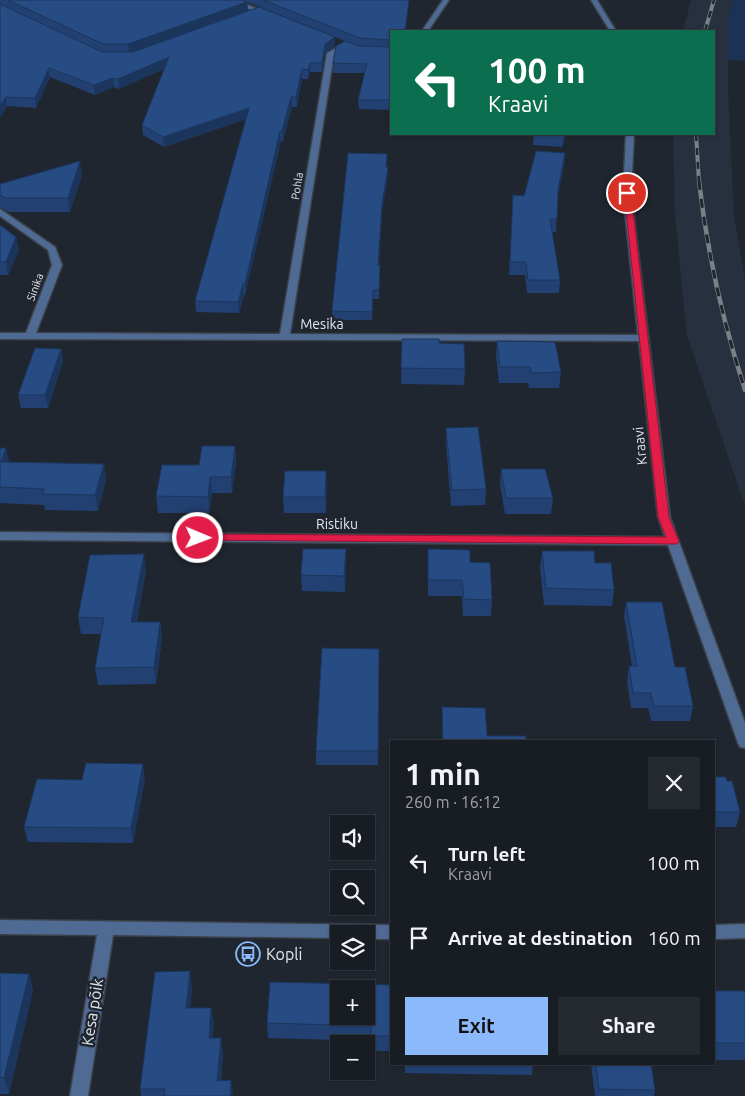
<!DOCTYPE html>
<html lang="en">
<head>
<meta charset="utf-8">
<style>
  :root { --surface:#181c23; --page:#252930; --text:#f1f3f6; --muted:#9fa1a6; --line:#363a41; --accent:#8cb9fc }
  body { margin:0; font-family:Ubuntu,sans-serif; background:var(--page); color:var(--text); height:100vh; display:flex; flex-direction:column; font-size:19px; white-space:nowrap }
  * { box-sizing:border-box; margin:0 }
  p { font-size:16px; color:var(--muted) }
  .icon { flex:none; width:28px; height:28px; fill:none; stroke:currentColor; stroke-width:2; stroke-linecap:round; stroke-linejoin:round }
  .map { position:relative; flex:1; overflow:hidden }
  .drawer { position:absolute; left:390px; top:740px; width:325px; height:325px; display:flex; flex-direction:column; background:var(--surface); border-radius:0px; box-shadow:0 1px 4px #0004,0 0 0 1px var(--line) }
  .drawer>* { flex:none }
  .hud { position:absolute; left:390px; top:30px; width:325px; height:105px; border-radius:0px; box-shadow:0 1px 4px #0004,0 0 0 1px var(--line); background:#0b6e4f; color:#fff; overflow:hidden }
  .buttons { position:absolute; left:330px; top:815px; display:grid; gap:10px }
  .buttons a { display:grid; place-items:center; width:45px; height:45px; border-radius:0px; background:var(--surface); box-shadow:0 1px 4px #0004,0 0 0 1px var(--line); font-size:25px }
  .pin { position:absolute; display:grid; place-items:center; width:42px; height:42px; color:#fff; margin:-21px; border:2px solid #fff; border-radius:50%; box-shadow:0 1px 5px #0007 }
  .me { position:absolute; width:55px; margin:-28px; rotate:91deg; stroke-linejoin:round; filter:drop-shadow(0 0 4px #0008) }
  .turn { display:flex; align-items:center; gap:18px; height:105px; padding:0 15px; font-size:22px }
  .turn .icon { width:65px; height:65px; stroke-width:2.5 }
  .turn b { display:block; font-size:35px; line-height:42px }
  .round { display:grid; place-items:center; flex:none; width:52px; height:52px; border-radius:0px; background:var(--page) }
  .summary { display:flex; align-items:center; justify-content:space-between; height:85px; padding:0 15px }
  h1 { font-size:30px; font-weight:700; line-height:38px }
  .button { display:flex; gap:10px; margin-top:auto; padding:10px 15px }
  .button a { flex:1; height:58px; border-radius:0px; background:var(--accent); color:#111; font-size:20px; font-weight:700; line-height:58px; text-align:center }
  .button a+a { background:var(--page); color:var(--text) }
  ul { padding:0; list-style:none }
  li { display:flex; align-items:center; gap:15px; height:75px; padding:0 15px }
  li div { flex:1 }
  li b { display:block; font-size:19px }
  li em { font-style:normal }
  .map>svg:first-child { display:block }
  .built { fill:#27303f }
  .green { fill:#1b3255 }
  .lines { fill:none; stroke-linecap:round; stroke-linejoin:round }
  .lane-casing { stroke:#3b4149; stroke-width:3 }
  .street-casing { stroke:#3b4149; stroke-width:3 }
  .lane { fill:#4f6a93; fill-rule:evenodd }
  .street { fill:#4f6a93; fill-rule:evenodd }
  .rail-far1-casing { stroke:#7a8087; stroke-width:4 }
  .rail-casing { stroke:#7a8087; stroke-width:4.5 }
  .rail-far1 { stroke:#20262f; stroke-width:2.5; stroke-dasharray:7; stroke-linecap:butt }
  .rail { stroke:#20262f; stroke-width:3; stroke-dasharray:9; stroke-linecap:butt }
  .wall { fill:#224172 }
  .shaded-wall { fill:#1b355c }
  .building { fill:#274c84; stroke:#1b355c; fill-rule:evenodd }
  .route { fill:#e11d48; stroke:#92132f }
  .labels { text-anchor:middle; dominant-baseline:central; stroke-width:5; stroke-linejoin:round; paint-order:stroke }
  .far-street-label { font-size:11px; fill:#e1e6ec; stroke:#20262f }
  .street-label { font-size:14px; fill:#e1e6ec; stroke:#20262f }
  .near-poi-label { font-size:16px; fill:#e1e6ec; stroke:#20262f; text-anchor:start }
  .near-street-label { font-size:16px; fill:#e1e6ec; stroke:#20262f }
</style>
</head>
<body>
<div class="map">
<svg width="745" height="1096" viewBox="0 0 745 1096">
  <rect width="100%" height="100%" fill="#20262f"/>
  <polygon class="built" points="691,0 734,0 728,16 728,91 734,216 745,278 745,506 687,336 675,215 673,134 714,134 714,31 683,31"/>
  <polygon class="green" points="734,0 745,0 745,61 728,60 728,16"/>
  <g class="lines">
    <g class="lane-casing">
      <polygon id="lane" points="443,0 449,0 428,31 422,31"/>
    </g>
    <g class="street-casing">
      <g id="street">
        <polygon points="228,0 237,0 271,15 266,16"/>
        <polygon points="591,0 597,0 616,31 610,31"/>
        <polygon points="345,43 349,45 348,47 334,54 290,334 638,335 623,193 626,134 634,134 631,193 670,517 745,723 745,748 740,747 738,743 668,545 0,540 0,532 665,537 658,517 639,341 0,339 0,333 26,333 52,265 48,250 0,216 0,209 55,247 62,265 36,333 280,334 327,53"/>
        <polygon points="0,920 391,925 391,939 366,939 366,934 339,934 339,938 113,935 88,1096 70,1096 97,935 0,934"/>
        <polygon points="745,924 745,938 714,939 714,925"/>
      </g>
    </g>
    <use href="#lane" class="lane"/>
    <use href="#street" class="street"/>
    <g class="rail-far1-casing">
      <g id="rail-far1">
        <polyline points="705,31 714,0"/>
        <polyline points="696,134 699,182"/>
      </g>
    </g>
    <g class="rail-casing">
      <path id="rail" d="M699,181C707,252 723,322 745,390"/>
    </g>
    <use href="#rail-far1" class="rail-far1"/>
    <use href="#rail" class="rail"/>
  </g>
  <g class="wall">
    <polygon points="0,0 409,0 391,31 391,110 359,109 358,100 365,73 333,73 333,63 345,41 247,2 248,11 335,37 335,46 325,53 322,72 310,72 308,79 302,79 297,107 292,107 283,141 281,141 245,295 244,295 239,313 196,312 195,301 246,119 164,147 143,135 142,125 164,69 119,89 114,87 95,95 50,77 36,108 7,106 0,118"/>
    <polygon points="534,134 566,134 562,147 533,145"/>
    <polygon points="565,153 564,165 557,197 556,232 552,232 560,280 559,293 527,293 525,275 509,275 513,195 524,196"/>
    <polygon points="387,162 387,167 388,175 382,212 379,265 380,265 379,299 373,299 372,320 332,320 332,311"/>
    <polygon points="82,175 70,212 8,212 0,207 0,184"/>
    <polygon points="0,225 19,250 8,275 0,275"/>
    <polygon points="402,339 439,343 465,369 464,385 401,384"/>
    <polygon points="497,341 561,372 559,388 529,388 528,383 499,383 496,356"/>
    <polygon points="61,349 63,361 48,408 21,408 18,395"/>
    <polygon points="446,428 486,489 485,505 451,506 446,444"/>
    <polygon points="235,446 236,462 232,493 212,493 209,513 158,513 156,496 199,465"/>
    <polygon points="0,448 6,448 9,462 104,464 106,480 98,511 45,510 44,505 0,503"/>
    <polygon points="501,469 553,498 551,514 505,514 500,485"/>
    <polygon points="326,471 326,513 284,513 283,497"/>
    <polygon points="346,549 346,566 345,592 302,591 301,575"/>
    <polygon points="428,549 470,562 492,600 491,616 463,616 462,596 428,596"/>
    <polygon points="542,551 595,563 614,590 612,606 544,605 540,567"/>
    <polygon points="146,571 137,622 160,622 162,638 156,684 98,685 95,668 101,634 81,634 78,617"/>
    <polygon points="626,602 675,667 693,706 690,721 651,721 648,708 631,708 627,681 629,666 632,666 624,616"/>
    <polygon points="379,649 378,765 316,765 316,751"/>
    <polygon points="442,707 487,736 526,741 442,741"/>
    <polygon points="714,777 727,781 740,812 736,827 714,827"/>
    <polygon points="145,779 133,843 28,842 24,827 82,780"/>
    <polygon points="0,973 29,974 33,990 9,1094 0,1094"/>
    <polygon points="391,985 391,1051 371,1051 371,1041 268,1038 267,1023"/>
    <polygon points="192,988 190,1008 211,1008 214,1025 212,1038 223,1054 221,1081 231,1080 233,1096 141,1096 140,1089"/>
    <polygon points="714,991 745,993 745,1060 714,1060"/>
    <polygon points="405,1064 533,1064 532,1075 405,1073"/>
    <polygon points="591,1064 651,1064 655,1090 654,1096 595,1096"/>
  </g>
  <g class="shaded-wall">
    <polygon points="409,0 406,31 405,31"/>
    <polygon points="247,2 248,11 129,53 128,44"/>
    <polygon points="335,37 335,46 325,53 322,72 322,63 325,44"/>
    <polygon points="169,57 169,66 119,89 118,79"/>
    <polygon points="310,63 310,72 308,79 308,70"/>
    <polygon points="49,68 50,77 36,108 35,98"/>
    <polygon points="302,69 302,79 297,107 296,97"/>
    <polygon points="113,78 114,87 95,95 94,85"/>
    <polygon points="6,97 7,106 0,118 0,106"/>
    <polygon points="291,97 292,107 283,141 282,131"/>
    <polygon points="249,108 250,118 164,147 163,137"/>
    <polygon points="280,131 281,141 245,295 245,284"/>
    <polygon points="564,134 566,134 562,147 564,135"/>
    <polygon points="565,153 564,165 557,202 558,190"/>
    <polygon points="80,161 82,175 70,212 68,198"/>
    <polygon points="388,167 388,175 382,212 378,274 382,204"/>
    <polygon points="16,237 19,250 8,275 6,262"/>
    <polygon points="243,284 244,295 239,313 238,302"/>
    <polygon points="61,349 63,361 48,408 45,395"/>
    <polygon points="235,446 236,462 232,493 231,477"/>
    <polygon points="6,448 9,463 1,462"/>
    <polygon points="104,464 106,480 98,511 95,495"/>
    <polygon points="326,471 327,487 326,513 325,497"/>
    <polygon points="210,477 212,493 209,513 208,497"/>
    <polygon points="346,549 346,566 345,592 344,576"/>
    <polygon points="144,554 146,571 134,639 131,622"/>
    <polygon points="160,622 162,638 156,684 154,667"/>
    <polygon points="143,764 145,779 133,843 131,828"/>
    <polygon points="190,971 192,988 189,1024 186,1008"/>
    <polygon points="29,974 33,990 9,1094 4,1078"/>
    <polygon points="211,1008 214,1025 211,1055 209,1038"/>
    <polygon points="221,1038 223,1054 219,1096 217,1081"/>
    <polygon points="231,1080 233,1096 230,1096"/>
  </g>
  <g class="building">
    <polygon points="8,0 243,0 247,2 128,44 103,44"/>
    <polygon points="263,0 409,0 405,31 391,31 391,40 360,38"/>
    <polygon points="0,4 102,52 133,52 259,7 335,37 325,44 322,63 310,63 308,70 302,69 296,97 291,97 282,131 280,131 245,284 243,284 238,302 195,301 249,108 163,137 142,125 169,57 118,79 113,78 94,85 49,68 35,98 6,97 0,106"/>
    <polygon points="345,41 359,46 391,47 391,100 358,100 367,64 333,63 336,46"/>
    <polygon points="548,134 564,134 564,135"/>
    <polygon points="536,151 565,153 558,190 557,219 550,219 560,280 528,280 526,262 510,262 513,195 524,196"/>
    <polygon points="348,153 387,154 386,167 388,167 382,204 378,265 380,265 379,290 373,290 372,312 332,311"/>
    <polygon points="80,161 68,198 6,198 0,195 0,184"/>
    <polygon points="0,225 16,237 6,262 0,262"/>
    <polygon points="402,339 439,339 439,343 464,344 465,369 401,368"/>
    <polygon points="497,341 555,342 561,372 531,373 530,367 500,367"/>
    <polygon points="35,348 61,349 45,395 18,395"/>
    <polygon points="478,427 486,489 452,490 446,428"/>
    <polygon points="202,446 235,446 231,477 210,477 208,497 156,496 162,465 199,465"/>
    <polygon points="0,448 6,448 1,462 104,464 95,495 42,494 44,489 0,487"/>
    <polygon points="501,469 545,469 553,498 506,498"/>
    <polygon points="285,471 326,471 325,497 283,497"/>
    <polygon points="303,549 346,549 344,576 301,575"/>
    <polygon points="428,549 470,550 470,562 490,563 492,600 464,599 462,580 428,580"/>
    <polygon points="542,551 594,551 595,563 611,563 614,590 546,588"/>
    <polygon points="144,554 131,622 160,622 154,667 95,668 104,618 78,617 90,555"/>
    <polygon points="626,602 662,602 675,667 685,667 693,706 654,706 651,693 633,693 629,666 637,666"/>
    <polygon points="322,648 379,649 378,751 316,751"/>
    <polygon points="442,707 485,708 487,736 526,736 526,741 443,741"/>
    <polygon points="86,763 143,764 131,828 24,827 37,779 82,780"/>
    <polygon points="714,777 726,777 727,781 732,781 740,812 714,812"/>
    <polygon points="190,971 186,1008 211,1008 209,1038 221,1038 217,1081 231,1080 230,1096 164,1096 165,1089 140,1089 155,972"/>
    <polygon points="0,973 29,974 4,1078 0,1077"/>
    <path d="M270,982L391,985V1036H371V1026L267,1023ZM339,989H366V1016H339Z"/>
    <rect x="714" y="991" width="31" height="52"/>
    <polygon points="596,1064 651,1064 655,1090 599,1089"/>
  </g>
  <polygon class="route" points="624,191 631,193 669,517 679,541 677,544 194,540 192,538 194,535 198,534 666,537 658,517"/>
  <defs>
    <g id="bus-ring" transform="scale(1.25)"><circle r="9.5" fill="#20262f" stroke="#8cb9fc" stroke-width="1.5"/><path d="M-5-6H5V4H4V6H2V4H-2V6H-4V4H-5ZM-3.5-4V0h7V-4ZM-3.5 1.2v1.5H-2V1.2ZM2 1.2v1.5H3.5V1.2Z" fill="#8cb9fc"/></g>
  </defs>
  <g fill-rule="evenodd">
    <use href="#bus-ring" x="248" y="954"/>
  </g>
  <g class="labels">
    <g class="far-street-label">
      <text transform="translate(297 186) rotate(-81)">Pohla</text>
      <text transform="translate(35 287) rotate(-70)">Sinika</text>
    </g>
    <g class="street-label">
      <text x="322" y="324">Mesika</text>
      <text transform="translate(640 446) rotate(-96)">Kraavi</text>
      <text x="337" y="524">Ristiku</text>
    </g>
    <g class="near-poi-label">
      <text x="266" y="954">Kopli</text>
    </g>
    <g class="near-street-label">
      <text transform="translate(92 1012) rotate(-81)">Kesa põik</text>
    </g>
  </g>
</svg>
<div class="buttons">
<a><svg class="icon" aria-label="sound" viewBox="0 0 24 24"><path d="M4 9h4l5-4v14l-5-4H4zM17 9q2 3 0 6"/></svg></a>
<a><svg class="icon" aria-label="search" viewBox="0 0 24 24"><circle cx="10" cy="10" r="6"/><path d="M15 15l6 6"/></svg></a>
<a><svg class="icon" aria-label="layers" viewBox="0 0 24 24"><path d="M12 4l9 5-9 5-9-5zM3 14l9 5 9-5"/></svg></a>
<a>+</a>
<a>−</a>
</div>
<div class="pin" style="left:627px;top:193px;background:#d93025"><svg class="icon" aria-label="arrive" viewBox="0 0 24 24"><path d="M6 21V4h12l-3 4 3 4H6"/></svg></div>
<svg class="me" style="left:198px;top:538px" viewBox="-20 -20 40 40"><circle r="17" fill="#e11d48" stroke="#fff" stroke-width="3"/><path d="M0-11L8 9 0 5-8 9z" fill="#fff"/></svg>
<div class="hud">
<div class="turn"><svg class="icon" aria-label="left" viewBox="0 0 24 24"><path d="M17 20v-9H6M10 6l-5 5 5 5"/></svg><div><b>100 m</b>Kraavi</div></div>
</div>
<section class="drawer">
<div class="summary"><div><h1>1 min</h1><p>260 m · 16:12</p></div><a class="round"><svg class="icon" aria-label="close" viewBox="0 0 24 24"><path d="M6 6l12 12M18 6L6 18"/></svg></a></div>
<ul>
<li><svg class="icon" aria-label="left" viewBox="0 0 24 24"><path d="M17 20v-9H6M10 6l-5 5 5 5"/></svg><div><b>Turn left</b><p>Kraavi</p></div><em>100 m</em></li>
<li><svg class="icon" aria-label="arrive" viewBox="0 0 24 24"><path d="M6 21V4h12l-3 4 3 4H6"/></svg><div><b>Arrive at destination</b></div><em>160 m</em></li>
</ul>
<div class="button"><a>Exit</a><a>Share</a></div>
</section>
</div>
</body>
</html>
